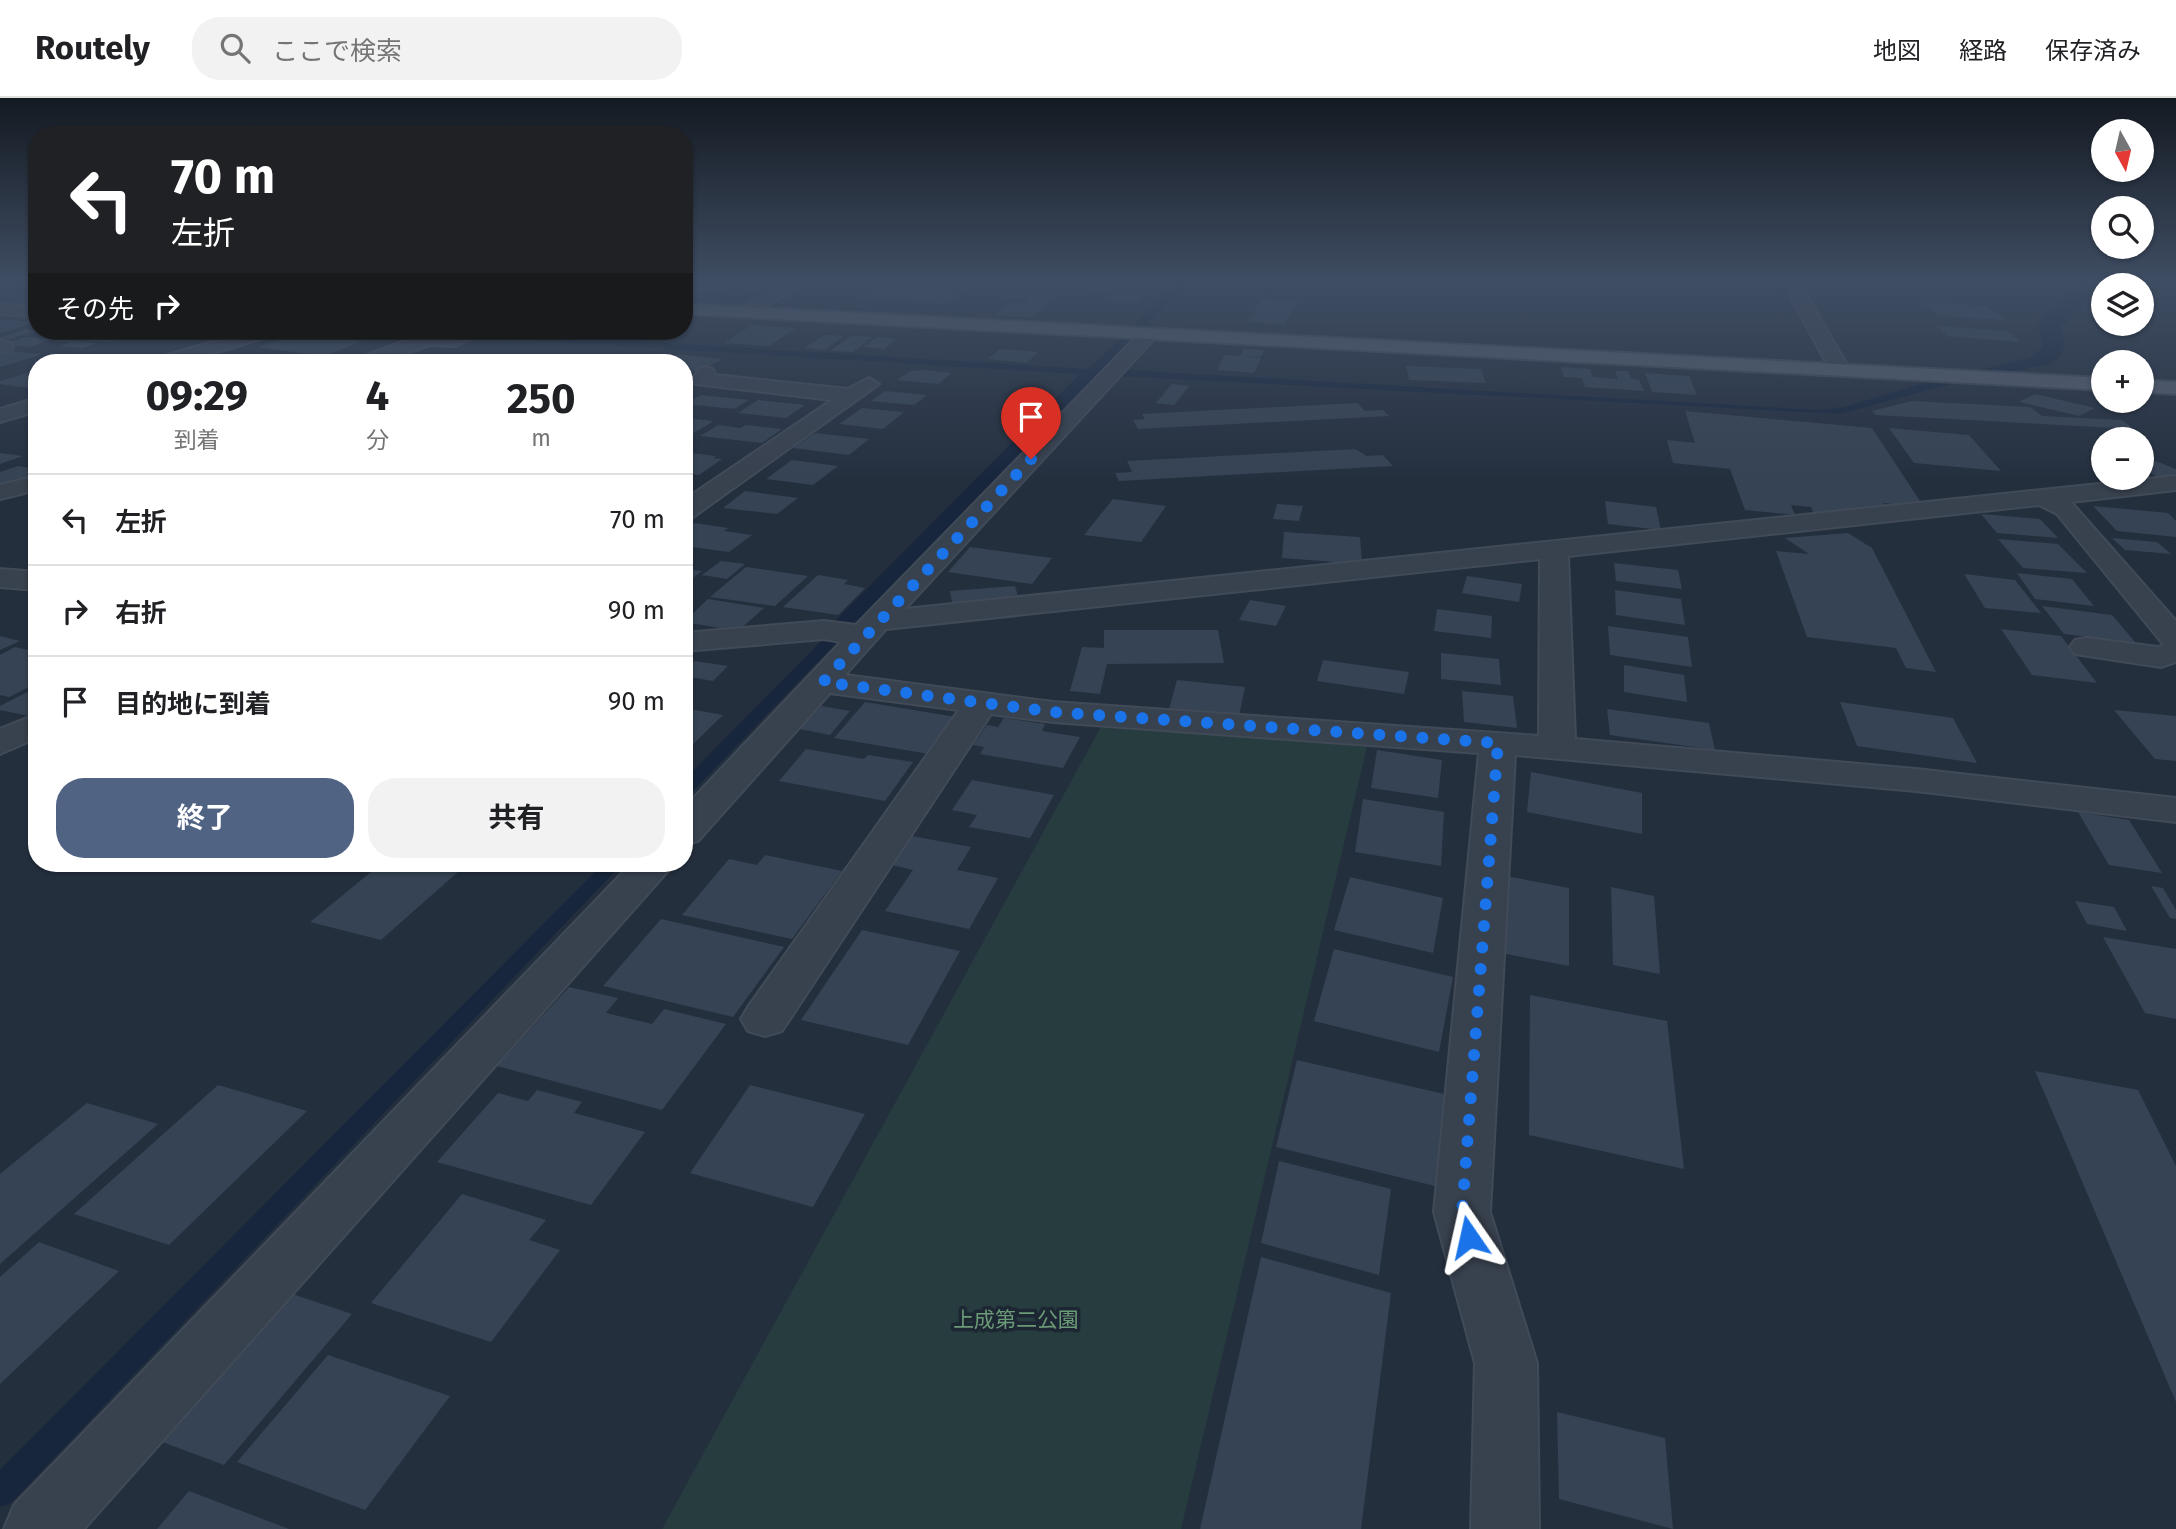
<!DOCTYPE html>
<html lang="ja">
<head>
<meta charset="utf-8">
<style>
  :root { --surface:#fff; --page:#f2f2f2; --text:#202124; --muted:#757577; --line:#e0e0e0; --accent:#506383 }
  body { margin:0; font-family:"Fira Sans","Noto Sans JP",sans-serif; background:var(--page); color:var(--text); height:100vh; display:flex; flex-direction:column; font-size:26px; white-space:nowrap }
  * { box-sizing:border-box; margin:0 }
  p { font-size:23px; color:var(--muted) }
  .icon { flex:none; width:38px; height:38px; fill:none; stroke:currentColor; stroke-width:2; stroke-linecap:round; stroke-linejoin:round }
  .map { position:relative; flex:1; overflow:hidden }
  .panel { position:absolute; left:28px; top:256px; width:665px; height:518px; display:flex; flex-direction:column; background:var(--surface); border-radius:28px; box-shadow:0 2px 5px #0004 }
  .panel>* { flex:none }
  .guide { position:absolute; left:28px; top:28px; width:665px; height:214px; border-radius:28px; box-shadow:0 2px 5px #0004; background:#202124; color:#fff; overflow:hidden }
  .needle { width:46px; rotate:172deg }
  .buttons { position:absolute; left:2091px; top:21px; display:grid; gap:14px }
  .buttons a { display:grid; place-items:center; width:63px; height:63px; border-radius:50%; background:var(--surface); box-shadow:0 2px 5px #0004; font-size:35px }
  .pin { position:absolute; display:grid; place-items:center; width:60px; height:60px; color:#fff; margin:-72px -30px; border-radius:50% 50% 50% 0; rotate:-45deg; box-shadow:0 0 7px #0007 }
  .pin .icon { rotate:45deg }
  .me { position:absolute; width:77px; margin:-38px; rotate:349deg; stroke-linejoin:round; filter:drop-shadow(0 0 5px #0008) }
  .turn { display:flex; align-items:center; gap:24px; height:147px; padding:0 28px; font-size:32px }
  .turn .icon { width:91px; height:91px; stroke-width:2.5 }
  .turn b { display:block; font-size:49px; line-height:60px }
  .then { display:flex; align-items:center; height:66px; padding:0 28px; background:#0003; gap:14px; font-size:26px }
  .eta { display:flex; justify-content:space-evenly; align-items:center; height:119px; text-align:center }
  .eta b { font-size:42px; font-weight:700; line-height:49px }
  .cta { display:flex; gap:14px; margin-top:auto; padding:14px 28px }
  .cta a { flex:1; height:80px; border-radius:28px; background:var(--accent); color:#fff; font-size:28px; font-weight:700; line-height:80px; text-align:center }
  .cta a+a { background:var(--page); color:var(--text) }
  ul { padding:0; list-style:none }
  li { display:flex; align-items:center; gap:21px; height:91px; padding:0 28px; border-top:2px solid var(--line) }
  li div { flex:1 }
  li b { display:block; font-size:26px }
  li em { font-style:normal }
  header { display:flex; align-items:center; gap:42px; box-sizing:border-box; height:98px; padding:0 35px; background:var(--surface); border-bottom:2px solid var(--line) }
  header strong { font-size:33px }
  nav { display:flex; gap:38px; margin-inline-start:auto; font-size:24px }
  .search { width:490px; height:63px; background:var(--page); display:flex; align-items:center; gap:18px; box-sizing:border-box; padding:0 24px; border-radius:28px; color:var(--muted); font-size:26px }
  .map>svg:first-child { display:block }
  .green { fill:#263c3f }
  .water { fill:#17263c }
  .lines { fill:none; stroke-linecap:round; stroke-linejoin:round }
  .stream { fill:#17263c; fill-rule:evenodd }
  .building { fill:#364354 }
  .minor-casing { stroke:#414a57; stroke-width:4 }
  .primary-casing { stroke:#414a57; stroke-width:4 }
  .minor { fill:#38414e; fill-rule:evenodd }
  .primary { fill:#56606e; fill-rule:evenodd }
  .route { stroke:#1a73e8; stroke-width:12; stroke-dasharray:0 21.6 }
  .labels { text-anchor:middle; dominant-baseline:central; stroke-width:7; stroke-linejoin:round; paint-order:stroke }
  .near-park-label { font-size:21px; fill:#6b9a76; stroke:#1d2633 }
</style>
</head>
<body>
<header>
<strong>Routely</strong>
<div class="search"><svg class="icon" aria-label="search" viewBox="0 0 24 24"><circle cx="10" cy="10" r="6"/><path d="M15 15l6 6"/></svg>ここで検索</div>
<nav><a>地図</a><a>経路</a><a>保存済み</a></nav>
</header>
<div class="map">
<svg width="2176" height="1431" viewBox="0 0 2176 1431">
  <rect width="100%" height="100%" fill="#242f3e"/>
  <polygon class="green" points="1103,625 1367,649 1181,1431 662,1431"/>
  <path class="water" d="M1180,182H1188L1148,224V230L1106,271L1818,312L1844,309L1924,285L2030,260L2043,249L2038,227L2042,221L2085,182H2108L2061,229C2066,245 2066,253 2053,265L1947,287L1840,316L1101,277L863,522L834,524L1080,276L476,239L487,234L1088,271Z"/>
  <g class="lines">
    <g class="stream">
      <polygon points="273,233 287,233 253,243 249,240"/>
      <polygon points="390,233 437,233 438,234 434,236"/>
      <polygon points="865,503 870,504 870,510 690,696 684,697 684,682 860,504"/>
      <polygon points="604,765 623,765 11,1405 0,1409 0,1372"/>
    </g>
  </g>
  <g class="building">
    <polygon points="711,182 774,182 743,198 686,193"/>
    <polygon points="907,182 965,184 957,189 967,190 945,206 856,199 881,184 901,185"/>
    <polygon points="1016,182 1063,182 1057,187"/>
    <polygon points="1081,182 1120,184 1113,192 1073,189"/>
    <polygon points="1136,182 1163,182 1158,188 1132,186"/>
    <polygon points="1012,191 1060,195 1053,201 999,201"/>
    <polygon points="1117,192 1146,194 1138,205 1108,203"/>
    <polygon points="1030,201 1051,202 1031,220 995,217 1012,204 1026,205"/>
    <polygon points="1262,201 1298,203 1284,227 1247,224"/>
    <polygon points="1922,204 1986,208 2006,222 1939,218"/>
    <polygon points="6,222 37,224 0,235 0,223"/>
    <polygon points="752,227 796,230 769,248 724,245"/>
    <polygon points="1937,228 2008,233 2020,244 1947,238"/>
    <polygon points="25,231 37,233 9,241 0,240"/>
    <polygon points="85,233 103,233 70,244 54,243"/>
    <polygon points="553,233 591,233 580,237"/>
    <polygon points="617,233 683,233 672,240 610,237"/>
    <polygon points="106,234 136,236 111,244 80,242"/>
    <polygon points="300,236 364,243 323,258 258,249"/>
    <polygon points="825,237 844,238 824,252 804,250"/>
    <polygon points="851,238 873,239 853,254 830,253"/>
    <polygon points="26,239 53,241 29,249 3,246"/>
    <polygon points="877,239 897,241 884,251 863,249"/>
    <polygon points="73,243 96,245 83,250 60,248"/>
    <polygon points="1000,251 1038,254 1027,265 988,261"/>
    <polygon points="1244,251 1264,252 1261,259 1243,258 1261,260 1254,275 1217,272 1225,257 1240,258"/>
    <polygon points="7,253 43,256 0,269 0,255"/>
    <polygon points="678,256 722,261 699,274 684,272 684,264 662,264"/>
    <polygon points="1406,268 1481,271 1486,285 1409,282"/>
    <polygon points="1561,269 1590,271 1593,279 1618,281 1615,273 1628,273 1631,280 1639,282 1644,293 1585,289 1582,280 1564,279"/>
    <polygon points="37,272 37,291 0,286 0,283"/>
    <polygon points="925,272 952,275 938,286 897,282 910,273"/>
    <polygon points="1645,275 1689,278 1697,297 1652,294"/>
    <polygon points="1172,286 1189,288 1174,307 1156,305"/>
    <polygon points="885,293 927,297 914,307 871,303"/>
    <polygon points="2035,296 2095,310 2079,318 2019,304"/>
    <polygon points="701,297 749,302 734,311 686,306"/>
    <polygon points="758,302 805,307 786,320 738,315"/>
    <polygon points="1912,303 2030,309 2042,318 2122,322 2134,331 1876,317 1872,313"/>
    <polygon points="1357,305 1365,313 1383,312 1389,318 1138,331 1133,322 1145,321 1142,316"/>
    <polygon points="862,310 904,314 883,331 839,326"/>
    <polygon points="1685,313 1872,330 1924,409 1883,405 1886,409 1814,416 1811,409 1791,407 1795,417 1745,412 1730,371 1673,365 1667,342 1695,345"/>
    <polygon points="684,320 714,323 692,336 684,335"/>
    <polygon points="718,327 741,330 745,327 782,331 762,345 700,338"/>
    <polygon points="1889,330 1969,337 2001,373 1914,365"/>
    <polygon points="815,335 869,341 849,357 793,350"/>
    <polygon points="1355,351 1367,358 1383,357 1393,368 1119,383 1115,375 1132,374 1127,363"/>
    <polygon points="684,354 716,358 713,360 722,361 699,377 684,375"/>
    <polygon points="0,355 23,358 0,366"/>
    <polygon points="792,362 838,368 813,387 766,381"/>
    <polygon points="2156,363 2176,371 2176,381 2166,382 2142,372 2142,364"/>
    <polygon points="18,368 37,371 37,379 12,388 0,386 0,374"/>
    <polygon points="745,393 798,400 777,416 723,410"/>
    <polygon points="1113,401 1166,408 1141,444 1084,437"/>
    <polygon points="1605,403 1656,409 1661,432 1608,426"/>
    <polygon points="1277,406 1303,408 1299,423 1273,421"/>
    <polygon points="2093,408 2168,415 2176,423 2176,439 2117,433"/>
    <polygon points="1981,416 2040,421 2058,440 1997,435"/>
    <polygon points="695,425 728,430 724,433 752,437 729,454 684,448 684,433"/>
    <polygon points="1284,434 1360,439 1362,466 1282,460"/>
    <polygon points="1848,435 1872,450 1936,574 1906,570 1896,550 1807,539 1776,453 1809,456 1785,440"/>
    <polygon points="2112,440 2157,444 2171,456 2125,452"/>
    <polygon points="1998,441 2058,446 2087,475 2023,470"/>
    <polygon points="970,449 1052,460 1032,486 948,474"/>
    <polygon points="721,463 745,466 727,481 702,477"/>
    <polygon points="1614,465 1678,472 1682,491 1616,483"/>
    <polygon points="746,469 808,478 775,508 710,499"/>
    <polygon points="684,471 702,473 684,487"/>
    <polygon points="2017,475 2072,481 2094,508 2035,501"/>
    <polygon points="1964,476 2015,482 2041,515 1985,510"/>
    <polygon points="818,477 848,482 844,486 865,490 838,517 783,509"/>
    <polygon points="1467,478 1522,486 1519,504 1462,495"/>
    <polygon points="1015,488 1020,505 953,511 950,493"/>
    <polygon points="1615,492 1681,501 1685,527 1616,517"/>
    <polygon points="708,501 764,510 738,533 684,524"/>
    <polygon points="1250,502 1286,508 1276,528 1239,522"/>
    <polygon points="2042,508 2112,517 2136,545 2064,536"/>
    <polygon points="1437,511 1492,518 1491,540 1434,533"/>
    <polygon points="1608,528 1688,539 1692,569 1610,557"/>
    <polygon points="2001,531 2061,538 2097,585 2032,577"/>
    <polygon points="1104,532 1218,532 1224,565 1107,566 1100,596 1070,593 1082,549 1104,550"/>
    <polygon points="0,538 20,543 0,552"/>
    <polygon points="15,549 37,554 37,585 9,599 0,597 0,557"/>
    <polygon points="1441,555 1499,561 1501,587 1441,581"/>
    <polygon points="1323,562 1409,574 1404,596 1317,583"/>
    <polygon points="695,563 728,568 713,583 684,578 684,573"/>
    <polygon points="1624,567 1684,577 1687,604 1624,594"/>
    <polygon points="1177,582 1245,589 1238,623 1168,615"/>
    <polygon points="37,589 37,614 29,618 0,612 0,608"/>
    <polygon points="1462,593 1513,598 1517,630 1464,624"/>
    <polygon points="865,604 956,619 929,656 834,640"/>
    <polygon points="1840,604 1953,620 1977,665 1857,648"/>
    <polygon points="821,608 850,613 830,637 800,631"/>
    <polygon points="684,610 723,617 684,655"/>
    <polygon points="1607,611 1709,625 1715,652 1610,637"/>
    <polygon points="2114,612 2176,618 2176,663 2155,661"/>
    <polygon points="1004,620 1045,626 1042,633 1080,639 1063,670 980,656 984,649 973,647 987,627 998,629"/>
    <polygon points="806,651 864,661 868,657 913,664 885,703 779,683"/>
    <polygon points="1377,652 1442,662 1438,700 1371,690"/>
    <polygon points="1531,674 1642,695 1642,736 1527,714"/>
    <polygon points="972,682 1054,697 1030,740 969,729 977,717 952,712"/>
    <polygon points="1363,701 1444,714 1441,768 1355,754"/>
    <polygon points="2078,714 2129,722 2162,775 2109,767"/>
    <polygon points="912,738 971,749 957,772 998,780 969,831 885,813 913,772 892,767"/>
    <polygon points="765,757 842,773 792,841 682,817 729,761 757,767"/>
    <polygon points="382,765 468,765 381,842 310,824"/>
    <polygon points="1506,778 1569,790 1569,868 1501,855"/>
    <polygon points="1350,779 1443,800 1433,855 1334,832"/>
    <polygon points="2151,788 2163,790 2176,812 2176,821 2170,820"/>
    <polygon points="1611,789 1654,798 1660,876 1613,867"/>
    <polygon points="2075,803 2114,809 2127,833 2087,826"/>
    <polygon points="661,821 784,849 733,919 603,888"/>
    <polygon points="862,832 960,853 908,947 801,922"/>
    <polygon points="2103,839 2176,851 2176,921 2145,915"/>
    <polygon points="1334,851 1453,879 1439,954 1314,923"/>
    <polygon points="569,889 618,900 606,915 652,926 664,911 726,926 662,1012 497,968"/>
    <polygon points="1530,897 1667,923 1684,1071 1529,1037"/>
    <polygon points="1297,962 1444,996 1435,1088 1276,1049"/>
    <polygon points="2035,973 2138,992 2176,1068 2176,1304"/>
    <polygon points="218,987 307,1013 169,1147 74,1116"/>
    <polygon points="750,987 865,1016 813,1109 690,1075"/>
    <polygon points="537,992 582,1004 574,1015 645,1034 591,1107 437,1064 498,995 528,1003"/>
    <polygon points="87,1005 158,1026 0,1166 0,1076"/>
    <polygon points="1279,1063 1391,1091 1379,1177 1261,1145"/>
    <polygon points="462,1096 546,1122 529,1142 560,1152 491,1244 371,1205"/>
    <polygon points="39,1144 119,1173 0,1286 0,1179"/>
    <polygon points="1261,1159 1391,1195 1361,1431 1200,1431"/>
    <polygon points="289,1195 352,1216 224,1367 157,1342"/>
    <polygon points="328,1257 450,1298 365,1412 237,1364"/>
    <polygon points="1557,1314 1665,1340 1673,1431 1559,1401"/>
    <polygon points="189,1393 289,1431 157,1431"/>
  </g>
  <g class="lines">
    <g class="minor-casing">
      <g id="minor">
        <polygon points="793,182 813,182 747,218 741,219 732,214"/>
        <polygon points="1796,188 1804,193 1850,272 1847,276 1833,276 1830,272 1788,193"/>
        <polygon points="0,206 37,209 37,219 0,216"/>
        <path d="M1148,232L1157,237L1154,241L905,511L2176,378V392L2071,404L2176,523V564L2161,569L2075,556L2070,549L2075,542L2086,540L2158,549L2164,547L2057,416L2039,407L1568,458L1575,641L1916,671L2176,700V724L1916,693L1515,657L1490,1114L1537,1265L1539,1431H1471L1475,1265L1434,1114L1479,655L1053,624L991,616L782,933L765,938L748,933L741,921L748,909L959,612L830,595L698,743L684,746V710L841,544L824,541L684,553V535L824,523L856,527L1142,233ZM1540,461L1539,638L1053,604L845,577L886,531Z"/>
        <polygon points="250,233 277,233 274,237 184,264 155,264 158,260"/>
        <polygon points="462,233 487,233 455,248 429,247 383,264 356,264 359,260 420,237 453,236"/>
        <polygon points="0,242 11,245 13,249 11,253 0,254"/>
        <polygon points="706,269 713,271 715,277 848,291 869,280 879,286 693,419 684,422 684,402 832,302 695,286 692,282 699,271"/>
        <polygon points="37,300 37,313 0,324 0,311"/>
        <polygon points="37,378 37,392 0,401 0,387"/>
        <polygon points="0,471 37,474 37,492 0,489"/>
        <polygon points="37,616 37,640 0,656 0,631"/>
        <polygon points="632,765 675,765 84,1431 4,1431 14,1407"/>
      </g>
    </g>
    <g class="primary-casing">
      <g id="primary">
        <polygon points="684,206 2104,280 2104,292 684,216"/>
        <polygon points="2142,282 2176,284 2176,296 2142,294"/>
      </g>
    </g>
    <use href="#minor" class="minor"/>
    <use href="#primary" class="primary"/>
  </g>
  <linearGradient id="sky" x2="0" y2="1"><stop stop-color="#141a22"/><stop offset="0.48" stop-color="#3f4d63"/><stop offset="1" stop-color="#3f4d63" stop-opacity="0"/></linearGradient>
  <rect width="2176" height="382" fill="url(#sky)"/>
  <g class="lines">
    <polyline class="route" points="1031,361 823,584 1053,614 1498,645 1462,1114 1469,1139"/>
  </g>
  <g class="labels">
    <g class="near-park-label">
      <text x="1016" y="1222">上成第二公園</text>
    </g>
  </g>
</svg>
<div class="buttons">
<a><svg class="needle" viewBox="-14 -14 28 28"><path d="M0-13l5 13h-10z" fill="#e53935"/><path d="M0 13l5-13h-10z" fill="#757577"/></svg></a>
<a><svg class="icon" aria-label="search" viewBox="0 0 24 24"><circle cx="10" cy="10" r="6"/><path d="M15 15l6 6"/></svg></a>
<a><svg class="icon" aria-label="layers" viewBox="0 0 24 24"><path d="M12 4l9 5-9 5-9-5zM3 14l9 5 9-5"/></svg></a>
<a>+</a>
<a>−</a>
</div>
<div class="pin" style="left:1031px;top:361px;background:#d93025"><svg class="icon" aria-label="arrive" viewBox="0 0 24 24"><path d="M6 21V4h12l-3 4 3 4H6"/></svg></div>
<svg class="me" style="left:1469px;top:1139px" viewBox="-20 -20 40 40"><path d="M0-17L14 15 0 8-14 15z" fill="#1a73e8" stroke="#fff" stroke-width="4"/></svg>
<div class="guide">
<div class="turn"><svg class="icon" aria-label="left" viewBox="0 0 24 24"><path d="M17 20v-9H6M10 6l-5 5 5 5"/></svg><div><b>70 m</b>左折</div></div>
<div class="then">その先<svg class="icon" aria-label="right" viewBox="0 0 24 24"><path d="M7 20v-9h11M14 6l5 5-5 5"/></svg></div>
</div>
<section class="panel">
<div class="eta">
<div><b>09:29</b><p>到着</p></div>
<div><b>4</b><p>分</p></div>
<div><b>250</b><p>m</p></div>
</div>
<ul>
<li><svg class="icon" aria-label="left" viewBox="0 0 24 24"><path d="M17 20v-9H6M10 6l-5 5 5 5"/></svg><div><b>左折</b></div><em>70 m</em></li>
<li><svg class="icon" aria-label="right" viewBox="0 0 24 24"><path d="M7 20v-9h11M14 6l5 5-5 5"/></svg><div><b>右折</b></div><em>90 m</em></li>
<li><svg class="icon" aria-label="arrive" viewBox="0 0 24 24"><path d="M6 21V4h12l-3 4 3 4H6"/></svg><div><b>目的地に到着</b></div><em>90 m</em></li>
</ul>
<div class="cta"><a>終了</a><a>共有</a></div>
</section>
</div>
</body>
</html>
